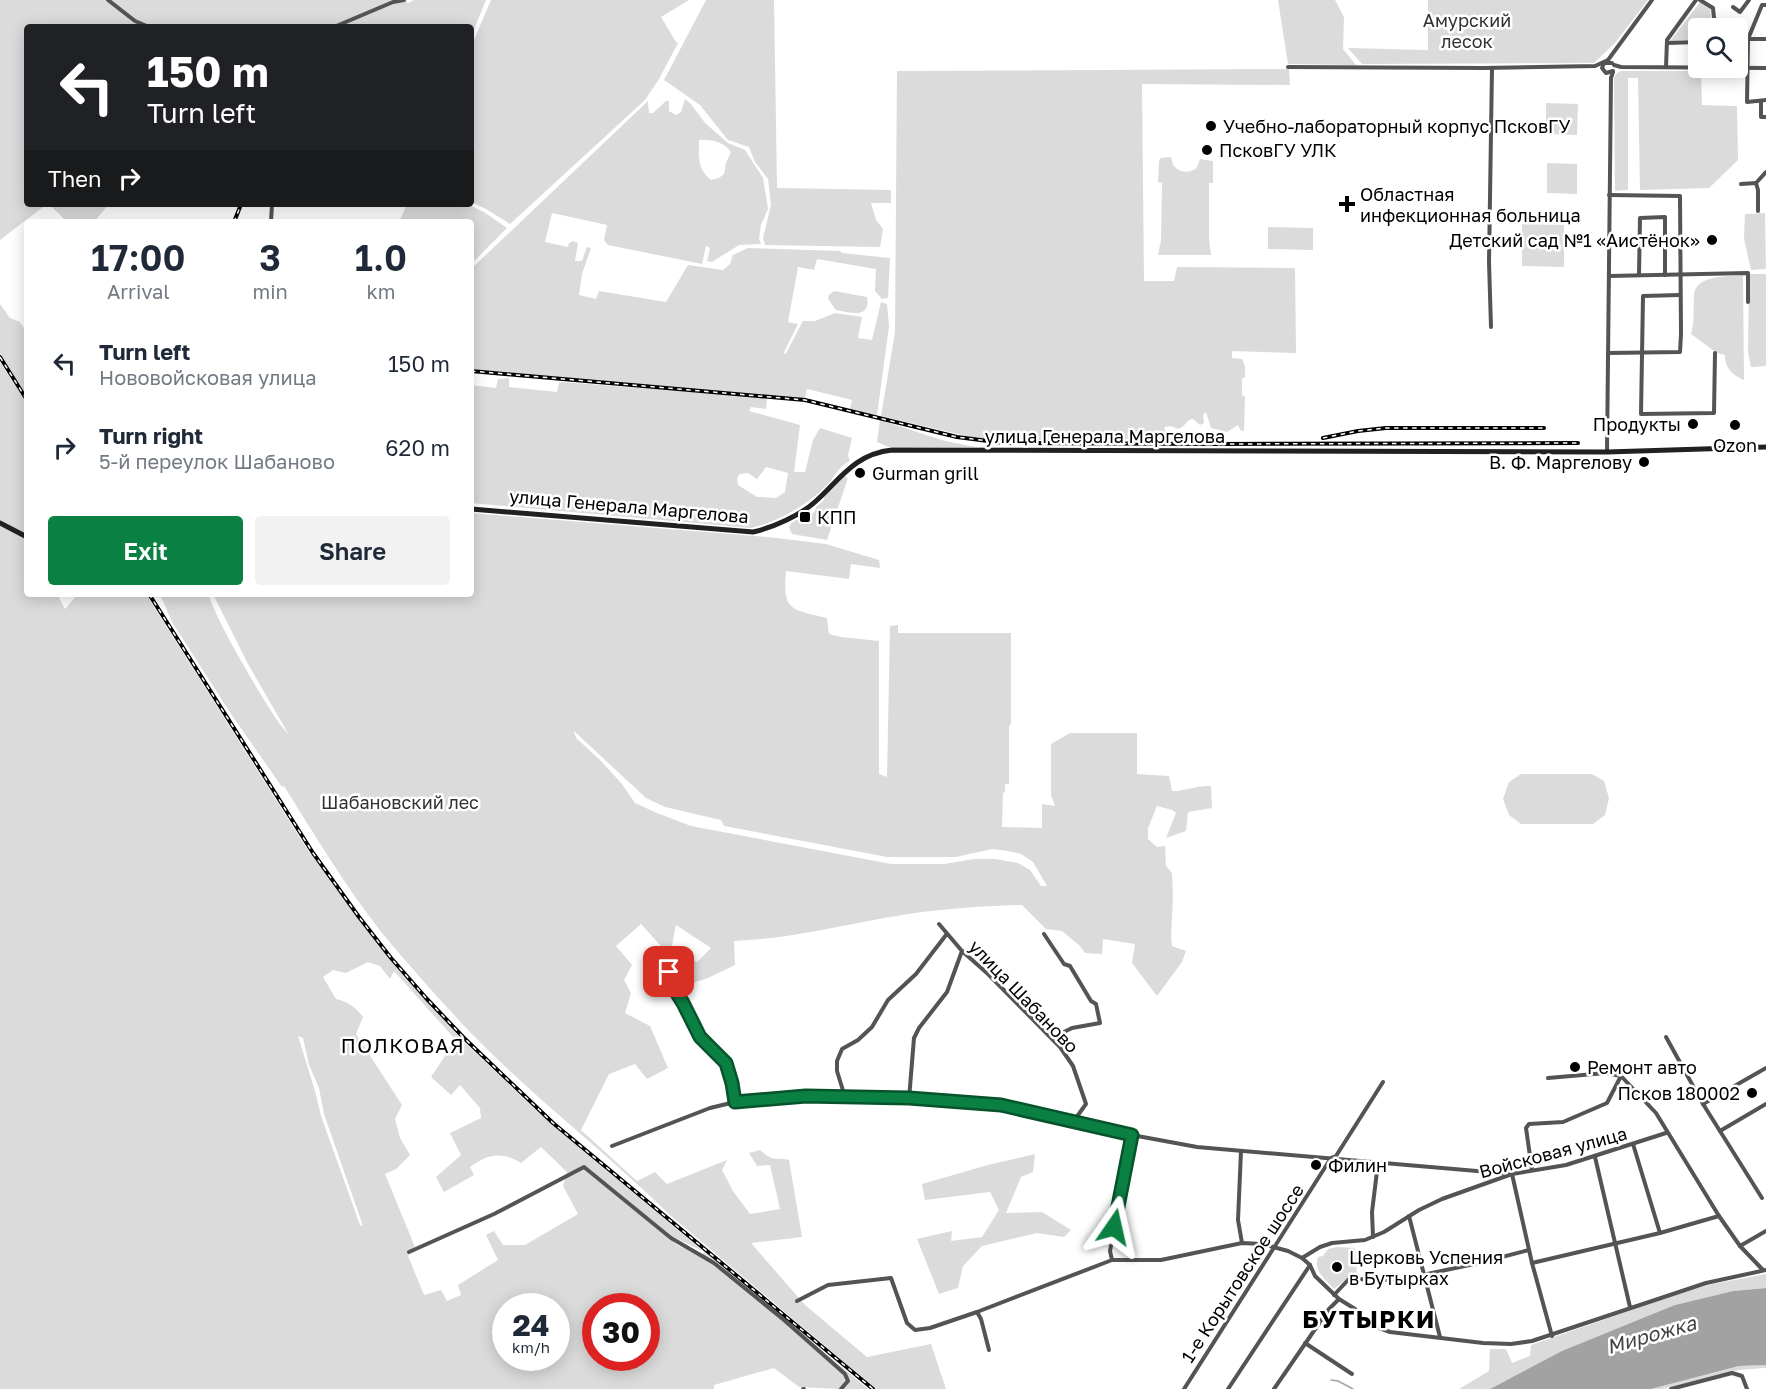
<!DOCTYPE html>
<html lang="en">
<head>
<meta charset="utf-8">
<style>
  :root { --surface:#fff; --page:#f2f2f3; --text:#1f2937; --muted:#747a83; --accent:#0b8043 }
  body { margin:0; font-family:"Golos Text",sans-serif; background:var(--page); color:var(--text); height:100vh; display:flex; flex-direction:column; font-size:22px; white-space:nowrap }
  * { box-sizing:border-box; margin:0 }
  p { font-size:20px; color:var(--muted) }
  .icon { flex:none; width:33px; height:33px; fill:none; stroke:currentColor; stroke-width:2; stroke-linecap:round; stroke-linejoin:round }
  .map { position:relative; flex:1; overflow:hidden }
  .details { position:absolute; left:24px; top:219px; width:450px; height:378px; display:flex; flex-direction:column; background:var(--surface); border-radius:6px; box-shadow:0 3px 15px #0003 }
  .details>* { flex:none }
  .top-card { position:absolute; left:24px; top:24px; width:450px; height:183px; border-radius:6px; box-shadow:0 3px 15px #0003; background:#202124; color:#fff; overflow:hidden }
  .fabs { position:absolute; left:1688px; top:18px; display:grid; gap:12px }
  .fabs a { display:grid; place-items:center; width:60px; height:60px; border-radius:6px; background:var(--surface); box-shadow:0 3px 15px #0003; font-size:30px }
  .speed { position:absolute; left:492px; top:1293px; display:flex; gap:12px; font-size:30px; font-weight:700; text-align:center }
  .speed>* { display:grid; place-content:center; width:78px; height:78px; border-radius:50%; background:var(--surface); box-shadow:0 3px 15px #0003; line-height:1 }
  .speed small { font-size:15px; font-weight:400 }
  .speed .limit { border:9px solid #d22; background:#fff; color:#111 }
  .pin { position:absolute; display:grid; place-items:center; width:51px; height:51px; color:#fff; margin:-26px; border-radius:12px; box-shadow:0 3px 9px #0006 }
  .me { position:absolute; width:66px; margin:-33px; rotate:11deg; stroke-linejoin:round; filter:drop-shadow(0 0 4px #0008) }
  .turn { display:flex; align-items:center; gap:21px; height:126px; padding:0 24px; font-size:27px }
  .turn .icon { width:78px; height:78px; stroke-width:2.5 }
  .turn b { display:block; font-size:42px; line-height:51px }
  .then { display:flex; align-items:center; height:57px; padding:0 24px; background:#0003; gap:12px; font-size:22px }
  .eta { display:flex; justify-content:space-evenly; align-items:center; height:102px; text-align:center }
  .eta b { font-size:36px; font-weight:600; line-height:42px }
  .action { display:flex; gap:12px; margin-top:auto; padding:12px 24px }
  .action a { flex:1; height:69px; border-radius:6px; background:var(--accent); color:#fff; font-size:24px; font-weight:600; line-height:69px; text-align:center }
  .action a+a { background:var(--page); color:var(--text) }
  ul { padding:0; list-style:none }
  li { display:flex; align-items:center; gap:18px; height:84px; padding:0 24px }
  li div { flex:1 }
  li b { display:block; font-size:22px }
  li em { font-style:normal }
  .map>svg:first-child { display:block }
  .green { fill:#dbdbdb; fill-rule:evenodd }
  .water { fill:#a2a2a2 }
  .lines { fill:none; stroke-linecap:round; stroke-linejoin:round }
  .stream { stroke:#a2a2a2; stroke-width:1.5 }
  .minor { stroke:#545454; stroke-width:4 }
  .secondary { stroke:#212121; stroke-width:5 }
  .rail-casing { stroke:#000; stroke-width:4 }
  .rail { stroke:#fff; stroke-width:1.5; stroke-dasharray:4.5; stroke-linecap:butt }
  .route-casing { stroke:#07532c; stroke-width:15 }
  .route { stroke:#0b8043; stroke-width:10 }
  .poi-dot { fill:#000; stroke:#fff; stroke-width:2 }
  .labels { text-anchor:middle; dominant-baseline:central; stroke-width:5; stroke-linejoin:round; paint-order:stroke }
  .park-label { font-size:18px; fill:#323232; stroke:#fff }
  .poi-label { font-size:18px; fill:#000; stroke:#fff; text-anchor:start }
  .street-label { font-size:18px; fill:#000; stroke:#fff }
  .neighbourhood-label { font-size:20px; letter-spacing:1.5px; fill:#000; stroke:#fff }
  .water-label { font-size:20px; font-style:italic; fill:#434343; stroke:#fff }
  .district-label { font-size:24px; font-weight:bold; letter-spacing:1.5px; fill:#000; stroke:#fff }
</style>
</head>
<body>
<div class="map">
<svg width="1766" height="1389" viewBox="0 0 1766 1389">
  <rect width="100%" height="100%" fill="#fff"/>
  <g class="green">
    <polygon points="0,0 405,0 408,3 414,0 486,0 471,37 471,27 27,27 27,204 47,204 0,240"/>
    <polygon points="491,0 689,0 661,17 676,42 678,43 659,79 645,100 510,224 486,209 471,202 471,47"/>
    <polygon points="706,0 774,0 777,188 891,190 891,203 871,203 876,220 883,229 880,247 765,245 763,238 771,205 768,179 755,162 749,147 728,140 700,105 664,80"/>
    <polygon points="1278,0 1335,0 1344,17 1343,49 1356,65 1288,64"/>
    <polygon points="1428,0 1648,0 1615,43 1594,63 1362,64 1348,48 1428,50"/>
    <polygon points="1701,1 1710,8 1712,28 1698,28 1698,39 1670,41"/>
    <path d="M1289,69L1290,85L1142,84L1144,281H1174L1177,267L1295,268L1296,353L1232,351V358L1242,359L1245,366V377L1242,379V395L1245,397L1244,431L1240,430L1238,425L1227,432L1211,428L1206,412L1203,415L1204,423L1200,425L1193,419L1189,420C1174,437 1179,423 1165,427L1164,430C1178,434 1191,439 1206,434L1207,431L1216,440L1093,439L1004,441L975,438L881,416L895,332L897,71Z"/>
    <polygon points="1621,71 1701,71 1702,105 1737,106 1738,160 1709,188 1640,190 1638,78 1628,78 1628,190 1615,191 1614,78 1617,73"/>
    <path d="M685,99L691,104L705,123L728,143L745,150L763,178L768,209L761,225L759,239L761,244L739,245L712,262L707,261L710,248L706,246L702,264L608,245L604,240L607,225L552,213L545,242L568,247L569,243L573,241L578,243L575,261H582L587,247L591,248L582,274L579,295L596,299L599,291L666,302L688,265L723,270L730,264L733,255L748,248L840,251L842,253L890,258L888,298L882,299L875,291L876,269L817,259L814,270L798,267L788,322L798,324L784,352L785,355L803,321H815L835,313L862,317L858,338L872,340L881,302L887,304L889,326L877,415L850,409L852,400L807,389L805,398L799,399L471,369V269L648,101L649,113H653L666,101H669V111L676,115L681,112ZM699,140C711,139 724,142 731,152L726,163L724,174L719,178L711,180C697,169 699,156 699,140Z"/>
    <polygon points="1546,103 1578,104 1577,135 1546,134"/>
    <path d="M1171,157L1173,165C1180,173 1187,173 1196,169L1200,159L1213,161V183H1209V239L1211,255H1158L1161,240L1162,183L1158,182L1159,161L1161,158Z"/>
    <polygon points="1547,163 1577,164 1577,194 1547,193"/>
    <polygon points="49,204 109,204 94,222 67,222"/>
    <polygon points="407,204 467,204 484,212 507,228 471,264 471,222 399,222"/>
    <polygon points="1765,213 1766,269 1751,270 1744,239 1745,214"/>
    <polygon points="1522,224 1564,225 1564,267 1522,266"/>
    <polygon points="1268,227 1313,228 1313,250 1268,249"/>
    <polygon points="1749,274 1766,274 1766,366 1751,367 1748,352"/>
    <path d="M1743,275L1744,380C1733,376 1724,367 1725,355L1717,353L1691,334C1695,320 1693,309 1694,295C1696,274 1728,277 1743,275Z"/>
    <path d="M834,291L867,297C871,319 851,313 836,310L828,299L829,295Z"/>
    <polygon points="0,304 10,318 20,322 27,333 27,396 0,353"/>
    <path d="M0,362L27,404V594H57L65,609L78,594H146L309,852L358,919L390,960L462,1040L552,1125L868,1389H844L848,1384L846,1381L839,1389L799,1387L774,1368L714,1385V1389H0ZM368,962L380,966L390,979L394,971L454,1038L445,1056L431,1077L451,1095L460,1085L480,1108L481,1118L450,1133L461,1155L436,1177L444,1192L474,1175L470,1167C487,1154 502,1151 521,1163L541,1147L567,1172L563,1186L578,1214L525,1245H503L494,1231L486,1235L498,1260L458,1285L461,1295L447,1301L441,1290L424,1295L408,1256L415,1247L385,1174L396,1169L410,1155L400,1138L395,1119L402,1105L356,1034L363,1017C357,1008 347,1001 336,999L323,977L333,970L346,973ZM298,1036L303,1038L309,1065L319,1088L324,1114L363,1226L360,1225L321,1116L315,1091ZM587,1167L672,1236L704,1252L700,1256L677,1245L585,1170ZM506,1306H556V1358H506ZM596,1306H646V1358H596Z"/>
    <path d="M509,378V387L557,392L559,383L562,382L766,398L767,399L766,409L751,407L749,411L800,425L794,472H805L813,440L820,428L852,438L848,455L850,461C839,466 836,475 828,484C809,504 778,522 751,528L471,503V385L496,388L498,379ZM766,467L788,473L785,492L776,498L757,497L738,485L737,478L740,474L748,473L757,479Z"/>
    <polygon points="880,420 945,441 976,447 889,447 877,442"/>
    <path d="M843,476L848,478L827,540L792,534L789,527C793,519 801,518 809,517L815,511L816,507L824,500V497Z"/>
    <path d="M471,513L768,537L826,544L879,560L880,568L851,564L849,579L786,571C782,612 792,609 827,618L829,634L841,637L879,641V774L887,777L890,626L898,625V633H1011V723L1009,727V784H1005V792L1003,793L1002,827L1042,828V804L1055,806L1051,795V744L1070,733H1137V774L1169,776L1172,791C1186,791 1198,785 1211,786L1212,808L1188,812L1186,831L1166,838L1176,813L1172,810L1157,806L1148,828V839L1157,847L1165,846L1166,866L1172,873L1173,897L1171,937L1172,946L1186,951L1182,962L1157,996L1132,963L1135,944L1103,939L1102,954L1085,953L1080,946L1062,931L1046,929L1022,905C981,906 942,909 902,915C846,924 791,939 734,941L735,965L708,978L678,988L671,977L673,960L676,954L697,962L711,948L676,925C673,936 673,947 669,955L641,924L616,946L632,965L624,980L631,993L625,1013L650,1026L668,1068L647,1079L635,1064L609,1074L581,1130L637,1181L655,1172L667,1184L727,1160L722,1170L733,1191L750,1214L780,1209L770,1165L757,1166L749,1153L760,1150C776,1164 775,1156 789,1160L802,1237L751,1243L805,1305L867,1357L931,1344L946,1389H876L671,1216C606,1152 533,1097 470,1032C440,1000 410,967 382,933C346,887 315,836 284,786L282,787L231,714L172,622L160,594H208C220,626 238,655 255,685C266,702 275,720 289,735L248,664L213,594H471ZM574,731L646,798L665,807L721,820L724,826L887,857H956L992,849L1008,851L1021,854L1033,862L1047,886H1041L1030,870L1018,863L995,859H974L944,864H891L691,826L657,813L635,803L622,784L600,760L576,738Z"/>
    <polygon points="1521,774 1592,774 1604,781 1609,798 1605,815 1593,824 1521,824 1509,815 1503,799 1509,782"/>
    <polygon points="1035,1154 1033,1172 1021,1177 1006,1213 1042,1212 1071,1230 1064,1237 1037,1233 982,1246 963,1266 958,1288 939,1294 917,1239 952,1231 951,1241 982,1237 999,1210 990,1192 925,1200 922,1184 988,1165"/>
    <path d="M1337,1247L1355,1248L1357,1275L1349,1277L1334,1289C1325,1279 1313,1271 1318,1257L1323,1256L1328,1249Z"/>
    <polygon points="1766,1274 1766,1288 1733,1291 1675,1305 1509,1379 1490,1389 1459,1389 1489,1371 1490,1349 1506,1349 1512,1363 1530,1356 1531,1345 1675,1295 1708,1285"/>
    <polygon points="1766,1365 1766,1368 1764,1368 1739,1370 1663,1389 1651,1389 1739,1366"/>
  </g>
  <polygon class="water" points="1766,1288 1766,1365 1739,1366 1651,1389 1490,1389 1562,1351 1675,1305 1733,1291"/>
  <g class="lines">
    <polyline class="stream" points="1331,1380 1338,1381 1353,1389"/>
    <g class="minor">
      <polyline points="108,0 135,21 149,27"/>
      <polyline points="1700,0 1713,8 1715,28"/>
      <polyline points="1733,7 1740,12 1749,0"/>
      <polyline points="334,27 393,2 404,0"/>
      <polyline points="1748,39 1762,5 1766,5"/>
      <polyline points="1766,39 1748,39 1747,102 1766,100"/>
      <polyline points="1667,43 1698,42"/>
      <polyline points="1612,63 1604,63 1602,68 1606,73 1613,71"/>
      <polyline points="1614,65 1621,67 1766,68"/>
      <polyline points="1288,67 1483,68 1595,66 1608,60 1652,0"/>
      <polyline points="1666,67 1667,40 1696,0"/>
      <polyline points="1761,102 1761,117 1766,117"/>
      <polyline points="1741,184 1756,183"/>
      <polyline points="1758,211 1758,190 1756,183 1766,172"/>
      <polyline points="271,222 272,204"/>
      <polyline points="1639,275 1640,218 1665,217 1665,275"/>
      <polyline points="1609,276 1748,273 1748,302"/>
      <polyline points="1680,295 1643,296 1641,414 1714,413 1715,353"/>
      <polyline points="1491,327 1489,262 1492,68"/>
      <polyline points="1608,353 1680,352 1681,334 1680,196 1609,195"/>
      <polyline points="1607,452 1611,78 1613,72"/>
      <polyline points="939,924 962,951 988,974 1060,1047 1073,1066 1086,1104 1073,1122"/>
      <polyline points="1044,934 1064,964 1070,966 1091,1001 1096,1004 1100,1023 1072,1028 1064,1032 1060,1046"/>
      <polyline points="672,956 668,979 683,1003 700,1037 726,1063 735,1102"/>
      <polyline points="1666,1037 1703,1104 1762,1198"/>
      <polyline points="1548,1078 1606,1073 1621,1076 1656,1113 1719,1216 1740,1246 1763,1270"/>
      <polyline points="845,1097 837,1071 837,1061 842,1049 858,1040 872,1027 888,1000 916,974 946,935"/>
      <polyline points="909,1099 914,1038 919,1028 947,992 962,951"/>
      <polyline points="1703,1104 1766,1068"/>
      <polyline points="1720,1131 1766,1104"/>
      <polyline points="1633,1144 1660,1233"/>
      <polyline points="612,1146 710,1108 735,1102 806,1096 909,1099 1001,1105 1132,1135 1197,1147 1512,1174"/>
      <polyline points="1241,1151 1238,1220 1242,1243"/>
      <polyline points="1595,1157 1630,1307"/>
      <polyline points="1532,1170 1526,1128 1529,1124 1563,1122 1607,1103 1621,1076"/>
      <polyline points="1512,1174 1532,1263 1552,1336"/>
      <polyline points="1409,1216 1440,1337"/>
      <polyline points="1373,1237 1372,1212 1378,1163"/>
      <polyline points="1740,1246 1766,1231"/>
      <polyline points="409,1252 494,1214 584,1167 671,1238 714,1263 784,1320 845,1374 848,1381 841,1389"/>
      <polyline points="1302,1258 1320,1247 1332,1243 1365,1240 1384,1232 1419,1210 1442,1199 1512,1174 1566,1165 1666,1133"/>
      <polyline points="1112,1260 1110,1251 1132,1135"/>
      <polyline points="1532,1263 1660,1233 1719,1216"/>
      <polyline points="1334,1295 1349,1279 1399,1280 1479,1263 1529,1250"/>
      <polyline points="797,1301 828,1285 891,1278 907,1323 915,1330 930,1328 977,1312 1112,1260 1161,1260 1242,1243 1262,1244 1288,1251 1302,1258 1310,1265 1315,1276 1339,1299 1355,1309 1371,1325 1390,1332 1483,1343 1511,1344 1532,1341 1706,1283 1766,1270"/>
      <polyline points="977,1312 981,1319 989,1350"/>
      <polyline points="1305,1343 1352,1374"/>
      <polyline points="803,1389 804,1389"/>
      <polyline points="1184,1389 1331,1158 1336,1156 1383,1082"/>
      <polyline points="1228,1389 1310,1265"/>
      <polyline points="1274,1389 1329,1309 1339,1299"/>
      <polyline points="1671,1389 1732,1373 1742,1376 1747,1389"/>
    </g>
    <g class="secondary">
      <path d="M471,509L753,532C772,528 801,515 816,501C841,478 855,454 892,450L1607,452L1766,447"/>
      <polyline points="0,523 27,537"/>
    </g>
    <g class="rail-casing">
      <g id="rail">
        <polyline points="234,222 240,207"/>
        <polyline points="0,357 27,400"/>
        <polyline points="471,371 805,400 957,437 1004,443 1219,444 1578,443"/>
        <polyline points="1323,438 1358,431 1386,428 1544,428"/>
        <polyline points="149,594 313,853 359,917 391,958 426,998 464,1038 553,1123 873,1389"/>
      </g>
    </g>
    <use href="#rail" class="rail"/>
  </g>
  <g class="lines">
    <g class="route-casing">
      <polyline id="route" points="669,972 668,979 683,1003 700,1037 726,1063 732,1083 735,1102 806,1096 909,1098 1001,1105 1132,1135 1114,1227"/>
    </g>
    <use href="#route" class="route"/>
  </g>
  <g class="poi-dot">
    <circle cx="1211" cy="126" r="6"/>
    <circle cx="1207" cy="150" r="6"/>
    <path d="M1344 195h6v6h6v6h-6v6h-6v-6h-6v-6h6z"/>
    <circle cx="1712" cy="240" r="6"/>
    <circle cx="1693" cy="424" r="6"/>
    <circle cx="1735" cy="425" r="6"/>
    <circle cx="1644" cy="462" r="6"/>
    <circle cx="860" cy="473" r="6"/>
    <rect x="799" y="511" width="12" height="12" rx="3"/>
    <circle cx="1575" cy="1067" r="6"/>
    <circle cx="1752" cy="1093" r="6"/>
    <circle cx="1316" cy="1165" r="6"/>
    <circle cx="1337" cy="1267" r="6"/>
  </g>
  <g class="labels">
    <g class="park-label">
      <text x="1467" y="20">Амурский<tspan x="1467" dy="21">лесок</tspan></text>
      <text x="400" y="802">Шабановский лес</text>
    </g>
    <g class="poi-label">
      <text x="1223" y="126">Учебно-лабораторный корпус ПсковГУ</text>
      <text x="1219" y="150">ПсковГУ УЛК</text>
      <text x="1360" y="194">Областная<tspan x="1360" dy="21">инфекционная больница</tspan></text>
      <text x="1700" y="240" text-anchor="end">Детский сад №1 «Аистёнок»</text>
      <text x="1681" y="424" text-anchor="end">Продукты</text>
      <text x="1735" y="445" text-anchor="middle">Ozon</text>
      <text x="1632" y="462" text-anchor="end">В. Ф. Маргелову</text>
      <text x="872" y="473">Gurman grill</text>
      <text x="817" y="517">КПП</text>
      <text x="1587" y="1067">Ремонт авто</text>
      <text x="1740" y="1093" text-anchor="end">Псков 180002</text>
      <text x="1328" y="1165">Филин</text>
      <text x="1349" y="1257">Церковь Успения<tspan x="1349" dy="21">в Бутырках</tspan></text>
    </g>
    <g class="street-label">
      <text x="1105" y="436">улица Генерала Маргелова</text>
      <text transform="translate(629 506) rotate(5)">улица Генерала Маргелова</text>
      <text transform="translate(1024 996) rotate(46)">улица Шабаново</text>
      <text transform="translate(1553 1152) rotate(-15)">Войсковая улица</text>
      <text transform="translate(1242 1273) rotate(-57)">1-е Корытовское шоссе</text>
    </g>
    <g class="neighbourhood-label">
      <text x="403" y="1045">ПОЛКОВАЯ</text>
    </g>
    <g class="water-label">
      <text transform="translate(1651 1334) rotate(-16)">Мирожка</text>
    </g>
    <g class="district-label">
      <text x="1369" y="1318">БУТЫРКИ</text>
    </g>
  </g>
</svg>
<div class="fabs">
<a><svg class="icon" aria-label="search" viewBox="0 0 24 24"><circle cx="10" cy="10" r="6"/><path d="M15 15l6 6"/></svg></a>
</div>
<div class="speed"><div>24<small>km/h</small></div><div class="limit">30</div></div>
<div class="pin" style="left:669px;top:972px;background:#d93025"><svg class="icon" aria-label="arrive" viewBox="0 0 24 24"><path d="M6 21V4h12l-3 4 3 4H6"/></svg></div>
<svg class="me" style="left:1114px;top:1227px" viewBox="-20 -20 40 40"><path d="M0-17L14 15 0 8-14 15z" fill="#0b8043" stroke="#fff" stroke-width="4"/></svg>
<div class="top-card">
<div class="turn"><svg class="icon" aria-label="left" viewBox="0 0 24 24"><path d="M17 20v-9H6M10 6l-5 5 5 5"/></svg><div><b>150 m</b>Turn left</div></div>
<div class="then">Then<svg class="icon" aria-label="right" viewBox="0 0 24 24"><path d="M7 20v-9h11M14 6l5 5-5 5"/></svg></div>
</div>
<section class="details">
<div class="eta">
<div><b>17:00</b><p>Arrival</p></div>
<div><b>3</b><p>min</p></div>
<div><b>1.0</b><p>km</p></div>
</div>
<ul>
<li><svg class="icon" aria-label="left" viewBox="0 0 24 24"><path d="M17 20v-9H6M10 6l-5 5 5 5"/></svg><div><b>Turn left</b><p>Нововойсковая улица</p></div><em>150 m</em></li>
<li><svg class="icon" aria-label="right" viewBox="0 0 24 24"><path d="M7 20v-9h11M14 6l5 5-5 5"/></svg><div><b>Turn right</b><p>5-й переулок Шабаново</p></div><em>620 m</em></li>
</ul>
<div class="action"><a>Exit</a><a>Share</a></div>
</section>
</div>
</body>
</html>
